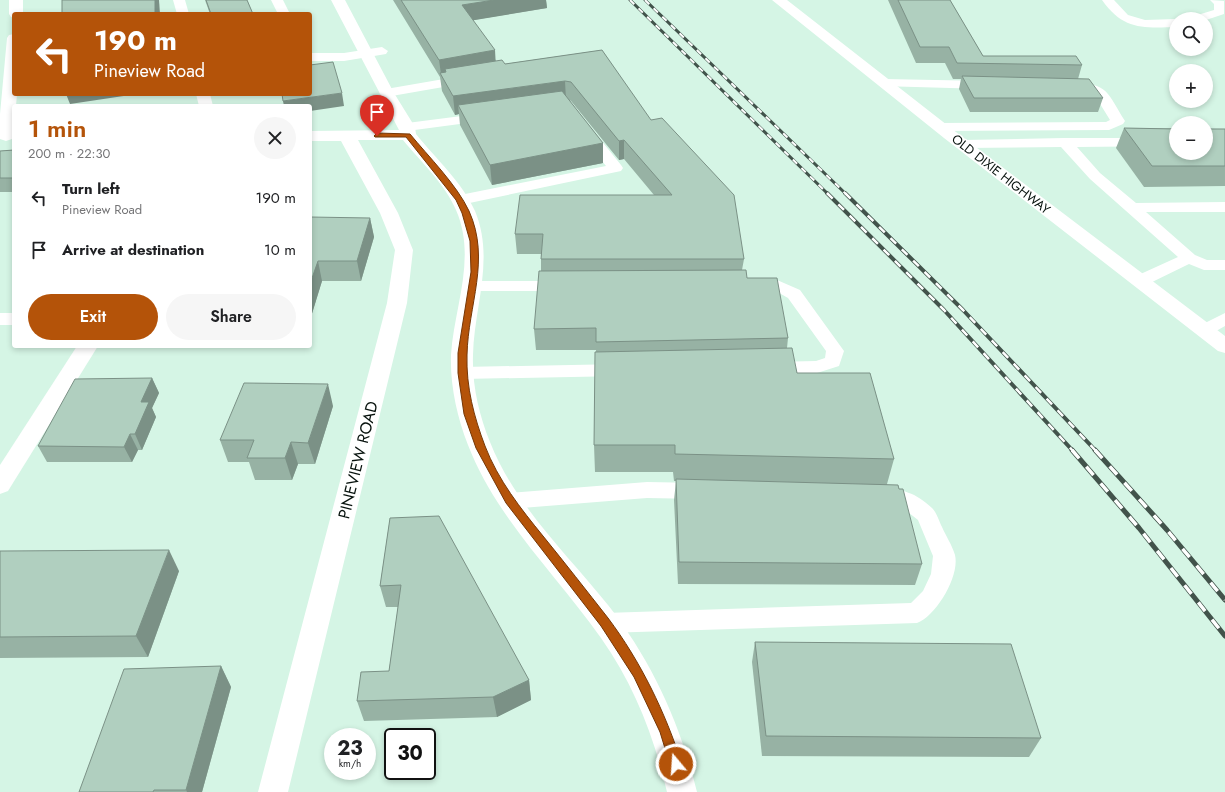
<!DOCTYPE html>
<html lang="en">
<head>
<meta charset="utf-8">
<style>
  :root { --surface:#fff; --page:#f6f6f6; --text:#202124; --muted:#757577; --accent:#b45309 }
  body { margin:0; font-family:Jost,sans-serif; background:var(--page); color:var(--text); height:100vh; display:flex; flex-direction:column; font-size:15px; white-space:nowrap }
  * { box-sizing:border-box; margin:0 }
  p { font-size:13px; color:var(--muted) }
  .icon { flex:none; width:22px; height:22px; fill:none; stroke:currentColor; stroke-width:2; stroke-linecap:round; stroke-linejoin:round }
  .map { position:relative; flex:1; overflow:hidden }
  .side { position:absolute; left:12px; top:104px; width:300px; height:244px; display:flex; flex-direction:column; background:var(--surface); border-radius:4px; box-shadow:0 2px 6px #0003 }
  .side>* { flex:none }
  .banner { position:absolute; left:12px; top:12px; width:300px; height:84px; border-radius:4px; box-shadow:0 2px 6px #0003; background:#b45309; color:#fff; overflow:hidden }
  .buttons { position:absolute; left:1169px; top:12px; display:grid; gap:8px }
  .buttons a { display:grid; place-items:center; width:44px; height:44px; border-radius:50%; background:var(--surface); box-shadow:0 2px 6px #0003; font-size:20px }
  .speed { position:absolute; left:324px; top:728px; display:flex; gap:8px; font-size:20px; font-weight:700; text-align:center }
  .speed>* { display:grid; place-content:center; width:52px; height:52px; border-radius:50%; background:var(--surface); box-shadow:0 2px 6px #0003; line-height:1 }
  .speed small { font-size:10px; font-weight:400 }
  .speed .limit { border:2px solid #111; border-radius:6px; background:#fff; color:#111 }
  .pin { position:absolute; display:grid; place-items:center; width:34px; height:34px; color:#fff; margin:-41px -17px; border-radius:50% 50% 50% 0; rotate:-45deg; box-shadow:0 0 4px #0007 }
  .pin .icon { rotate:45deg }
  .me { position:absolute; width:44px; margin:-22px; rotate:342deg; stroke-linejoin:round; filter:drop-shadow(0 0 3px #0008) }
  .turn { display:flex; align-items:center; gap:14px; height:84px; padding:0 16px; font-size:18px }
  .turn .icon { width:52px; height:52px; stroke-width:2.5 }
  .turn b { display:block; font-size:28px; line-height:34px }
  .round { display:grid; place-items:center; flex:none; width:42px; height:42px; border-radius:21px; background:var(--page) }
  .summary { display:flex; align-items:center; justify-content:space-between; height:68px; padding:0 16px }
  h1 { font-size:24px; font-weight:600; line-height:30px; color:var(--accent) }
  .action { display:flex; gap:8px; margin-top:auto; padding:8px 16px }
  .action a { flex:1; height:46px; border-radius:24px; background:var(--accent); color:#fff; font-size:16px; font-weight:600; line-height:46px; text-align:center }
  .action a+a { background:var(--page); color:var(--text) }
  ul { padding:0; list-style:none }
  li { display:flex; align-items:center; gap:12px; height:52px; padding:0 16px }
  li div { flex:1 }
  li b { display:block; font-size:15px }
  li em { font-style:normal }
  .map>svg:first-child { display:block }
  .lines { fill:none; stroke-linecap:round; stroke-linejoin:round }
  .service { fill:#fff; fill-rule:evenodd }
  .minor { fill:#fff; fill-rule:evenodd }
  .tertiary { fill:#fff; fill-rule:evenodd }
  .rail-far2-casing { stroke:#42534b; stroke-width:3 }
  .rail-far1-casing { stroke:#42534b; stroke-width:4 }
  .rail-casing { stroke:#42534b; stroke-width:5 }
  .rail-far2 { stroke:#fff; stroke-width:2; stroke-dasharray:6; stroke-linecap:butt }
  .rail-far1 { stroke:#fff; stroke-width:2.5; stroke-dasharray:8; stroke-linecap:butt }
  .rail { stroke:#fff; stroke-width:3.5; stroke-dasharray:11; stroke-linecap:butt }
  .wall { fill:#97b2a4 }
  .shaded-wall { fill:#7b9186 }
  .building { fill:#b0cfbf; stroke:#7b9186 }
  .route { fill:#b45309; stroke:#753606 }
  .labels { text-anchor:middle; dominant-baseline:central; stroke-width:3; stroke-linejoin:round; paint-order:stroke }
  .far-street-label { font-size:13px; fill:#07120d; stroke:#fff }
  .street-label { font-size:16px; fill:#07120d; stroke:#fff }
</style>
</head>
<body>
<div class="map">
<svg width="1225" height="792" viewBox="0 0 1225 792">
  <rect width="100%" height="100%" fill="#d5f5e5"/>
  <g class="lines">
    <g class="service">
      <polygon points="173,0 185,0 189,14 177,14"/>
      <polygon points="271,0 283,0 290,14 278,14"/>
      <path d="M1102,0H1114L1128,15L1145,20L1176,19V27C1143,28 1123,30 1102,0Z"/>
      <polygon points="1210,0 1224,1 1224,14 1206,20 1189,19 1191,17 1214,10 1214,4"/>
      <polygon points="382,47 388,51 386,54 344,61 310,61 310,53 344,53"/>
      <polygon points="467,75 472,76 473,79 472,82 386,97 379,93 386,89"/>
      <polygon points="885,79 986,81 992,85 986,89 880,86 879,83 880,80"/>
      <path d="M1073,83C1109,83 1107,93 1125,121L1123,124L1109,130L940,131L935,130L933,127L935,124L940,123L1106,122L1110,120L1094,94L1089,91L1068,90L1066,87Z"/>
      <polygon points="196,94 210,94 213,106 199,106"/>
      <polygon points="485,113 490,114 492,117 490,120 407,131 402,130 400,127 402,124 407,123"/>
      <polygon points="586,127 591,128 621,165 623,168 621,171 460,205 455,203 452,200 455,197 460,195 606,166 579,131 581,128"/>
      <polygon points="1064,138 1176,138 1176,146 1077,147 1100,173 1136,203 1225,202 1225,212 1146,212 1195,255 1207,260 1225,260 1225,270 1204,270 1189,264 1146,285 1140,286 1134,285 1132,281 1134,277 1178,257 1090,179 1061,147 963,148 958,147 956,144 958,141 963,140"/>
      <polygon points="752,280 777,280 800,290 844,351 839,366 817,373 770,374 763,372 761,368 763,364 770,362 816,361 825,358 826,351 788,298 774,290 746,289 744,285 746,281"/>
      <polygon points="473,281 563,281 569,282 571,286 569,290 563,291 473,291 467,290 465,286 467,282"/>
      <path d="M1225,313V326C1216,331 1209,337 1199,334L1196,330L1199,326Z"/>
      <polygon points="622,364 629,366 631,370 629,374 622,376 462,379 455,377 453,373 455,369 462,367"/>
      <polygon points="647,482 701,483 708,485 711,491 708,497 701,499 647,498 509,509 502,507 498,501 502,495 509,493"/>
      <path d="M880,487C903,490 915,492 932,508C937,513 939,521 942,527C946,536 952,545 955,555C960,576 936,616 917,623L605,633L597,630L593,623L597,616L605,613L911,603L923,591L931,574L933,556L918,520L899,505L873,501L870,495L873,489Z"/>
    </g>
    <g class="minor">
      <polygon points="9,0 23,0 23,14 14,14 14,18 11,17 9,14"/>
      <path d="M331,0H345L394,93L415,127L416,134C436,159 462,182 475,211C495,259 474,307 473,355C472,385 479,415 490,442C514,504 567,554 608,605C652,661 680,723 697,792H667C654,736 634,685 601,638C556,574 496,518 468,445C457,417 450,385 451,355C454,307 477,258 456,210C445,184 421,162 403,140H358L398,213L413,250L407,303L288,792H258L387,303L395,250L380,213L341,141H310V131L399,130Z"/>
      <polygon points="14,34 14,94 17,94 16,106 14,106 14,136 12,139 6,141 0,139 0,114 7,38 9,35"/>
      <rect x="0" y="313" width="14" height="12"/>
      <polygon points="77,346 98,346 8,491 0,494 0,465"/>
    </g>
    <polygon class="tertiary" points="772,0 787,0 956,132 1225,336 1225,353 1218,351 944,138"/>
    <g class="rail-far2-casing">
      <g id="rail-far2">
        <polyline points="630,0 828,194"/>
        <polyline points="645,0 846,194"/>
      </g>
    </g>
    <g class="rail-far1-casing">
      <g id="rail-far1">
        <polyline points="827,193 944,310 1073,451"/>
        <polyline points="845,193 963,310 1096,451"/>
      </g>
    </g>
    <g class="rail-casing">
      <g id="rail">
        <polyline points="1072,450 1139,528 1225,636"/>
        <polyline points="1095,450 1167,530 1225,600"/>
      </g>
    </g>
    <use href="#rail-far2" class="rail-far2"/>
    <use href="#rail-far1" class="rail-far1"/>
    <use href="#rail" class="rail"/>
  </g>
  <g class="wall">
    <polygon points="205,0 247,0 253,14 210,14"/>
    <polygon points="393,0 546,0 547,8 473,20 496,61 505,64 602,50 744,259 742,270 747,278 788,338 787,348 797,373 894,459 887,484 922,564 915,585 678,584 674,500 676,481 674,481 673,472 595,472 594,445 596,350 536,350 534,329 541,271 541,254 517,254 515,234 654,195 624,159 619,160 571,101 569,100 603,143 603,163 492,185 460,125 459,114 455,115 442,91 440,77"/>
    <polygon points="888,0 950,0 983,56 1082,65 1078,79 1103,98 1098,112 970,112 959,89 961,79 953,79 945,63 916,63"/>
    <polygon points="1124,128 1225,129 1225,186 1144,187 1116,148"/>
    <polygon points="14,150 14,192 0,192 0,151"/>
    <polygon points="310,218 370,218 374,237 361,281 322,281 310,320"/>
    <polygon points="152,378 159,393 152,408 156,417 142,450 138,450 132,462 47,462 38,446"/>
    <polygon points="333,406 315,464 298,464 292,480 255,480 249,462 228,462 220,440"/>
    <polygon points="390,518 529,680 531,700 497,717 364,721 357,701 389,671 398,607 386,607 380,586"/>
    <polygon points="0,551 179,571 148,657 0,658"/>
    <polygon points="755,642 1041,738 1029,757 762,756 752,662"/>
    <polygon points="221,666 231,687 202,792 79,792"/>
  </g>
  <g class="shaded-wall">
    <polygon points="155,0 159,0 160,14 155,14"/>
    <polygon points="494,0 546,0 547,8 463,22 462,5"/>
    <polygon points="495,50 496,68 446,72 445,69 446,77 441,74 439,60"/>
    <polygon points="565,81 566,100 458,105 459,114 455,115 453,96"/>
    <polygon points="342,93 344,106 310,111 310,106 284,106 283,101"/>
    <polygon points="66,94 137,94 70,104"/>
    <polygon points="624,140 624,159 619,160 619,141"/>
    <polygon points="603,143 603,163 492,185 490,165"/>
    <polygon points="370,218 374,237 361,281 357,261"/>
    <polygon points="318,261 322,281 310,320 310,284"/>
    <polygon points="152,378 159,393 152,408 156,417 142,450 135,434 141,402"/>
    <polygon points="328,384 333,406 315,464 308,443"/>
    <polygon points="130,434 138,450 132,462 124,447"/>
    <polygon points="291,442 298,464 292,480 285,458"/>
    <polygon points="169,550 179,571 148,657 136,636"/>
    <polygon points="221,666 231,687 202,792 187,792 186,790"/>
    <polygon points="529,680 531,700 497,717 493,697"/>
  </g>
  <g class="building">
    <rect x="62" y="0" width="93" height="14"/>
    <polygon points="206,0 247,0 253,14 211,14"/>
    <polygon points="401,0 494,0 462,5 495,50 439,60"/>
    <polygon points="898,0 950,0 983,56 1076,56 1082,65 957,63 949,47 920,47"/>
    <polygon points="602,50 651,120 662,118 734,195 744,259 541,259 543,234 515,234 520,195 672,195 624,140 619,141 571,82 565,81 453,96 440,73 446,72 445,69 502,60 505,64"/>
    <polygon points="333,62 342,93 283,101 282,94 310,94 310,65"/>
    <polygon points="962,76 1089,79 1103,98 974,98"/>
    <polygon points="562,91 603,143 490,165 458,105"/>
    <polygon points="1124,128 1176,129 1176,153 1206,153 1206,129 1225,129 1225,166 1152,166"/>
    <polygon points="14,150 14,178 0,178 0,151"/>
    <polygon points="310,217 370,218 357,261 318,261 310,284"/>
    <polygon points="746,270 747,278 777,278 788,338 596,342 596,328 534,329 539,271"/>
    <polygon points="792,348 797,373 870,373 894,459 675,454 675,445 594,445 595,352"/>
    <polygon points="152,378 141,402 149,402 135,434 130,434 124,447 38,446 75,379"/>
    <polygon points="244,383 328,384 308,443 291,442 285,458 247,458 254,440 220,440"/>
    <polygon points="676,479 898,485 899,489 903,489 922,564 679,562"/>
    <polygon points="439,516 529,680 493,697 357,701 361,672 389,671 401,585 380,586 390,518"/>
    <polygon points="169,550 136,636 0,637 0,551"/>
    <polygon points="755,642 1011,644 1041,738 766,736"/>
    <polygon points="221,666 186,790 154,790 153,792 79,792 124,669"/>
  </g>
  <path class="route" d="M377,133L410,134C428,156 457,185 469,211C491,260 468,305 467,355C466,387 474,417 485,446C498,480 521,509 543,536C565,563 586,590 608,618C641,662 665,712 682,764L680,768L676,770L671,768L660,732L634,677L601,626L506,503L476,448L464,414L458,373V353L471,272L470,241L462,213L456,200L406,137H375L374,136Z"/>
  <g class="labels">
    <g class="far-street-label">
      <text transform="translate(1001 174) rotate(38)">OLD DIXIE HIGHWAY</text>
    </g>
    <g class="street-label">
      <text transform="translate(358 460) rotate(-76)">PINEVIEW ROAD</text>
    </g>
  </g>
</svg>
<div class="buttons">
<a><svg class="icon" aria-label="search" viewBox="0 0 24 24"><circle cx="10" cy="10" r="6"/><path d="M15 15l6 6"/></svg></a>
<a>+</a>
<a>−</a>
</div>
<div class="speed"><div>23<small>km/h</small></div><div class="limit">30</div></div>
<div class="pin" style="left:377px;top:136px;background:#d93025"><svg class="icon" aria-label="arrive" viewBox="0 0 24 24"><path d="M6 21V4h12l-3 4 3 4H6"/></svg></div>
<svg class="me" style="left:676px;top:764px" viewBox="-20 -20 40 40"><circle r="17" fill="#b45309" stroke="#fff" stroke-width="3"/><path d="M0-11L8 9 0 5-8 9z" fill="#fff"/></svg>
<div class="banner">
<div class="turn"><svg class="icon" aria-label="left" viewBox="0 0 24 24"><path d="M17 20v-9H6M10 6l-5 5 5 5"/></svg><div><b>190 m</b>Pineview Road</div></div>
</div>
<section class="side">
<div class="summary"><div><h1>1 min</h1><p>200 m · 22:30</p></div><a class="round"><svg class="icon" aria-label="close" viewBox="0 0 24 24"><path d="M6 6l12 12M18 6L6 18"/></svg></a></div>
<ul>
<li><svg class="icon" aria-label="left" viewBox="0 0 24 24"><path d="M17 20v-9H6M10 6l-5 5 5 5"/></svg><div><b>Turn left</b><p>Pineview Road</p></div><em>190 m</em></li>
<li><svg class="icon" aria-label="arrive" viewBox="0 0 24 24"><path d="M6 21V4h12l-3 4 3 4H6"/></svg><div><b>Arrive at destination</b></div><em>10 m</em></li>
</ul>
<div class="action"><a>Exit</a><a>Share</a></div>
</section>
</div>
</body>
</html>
